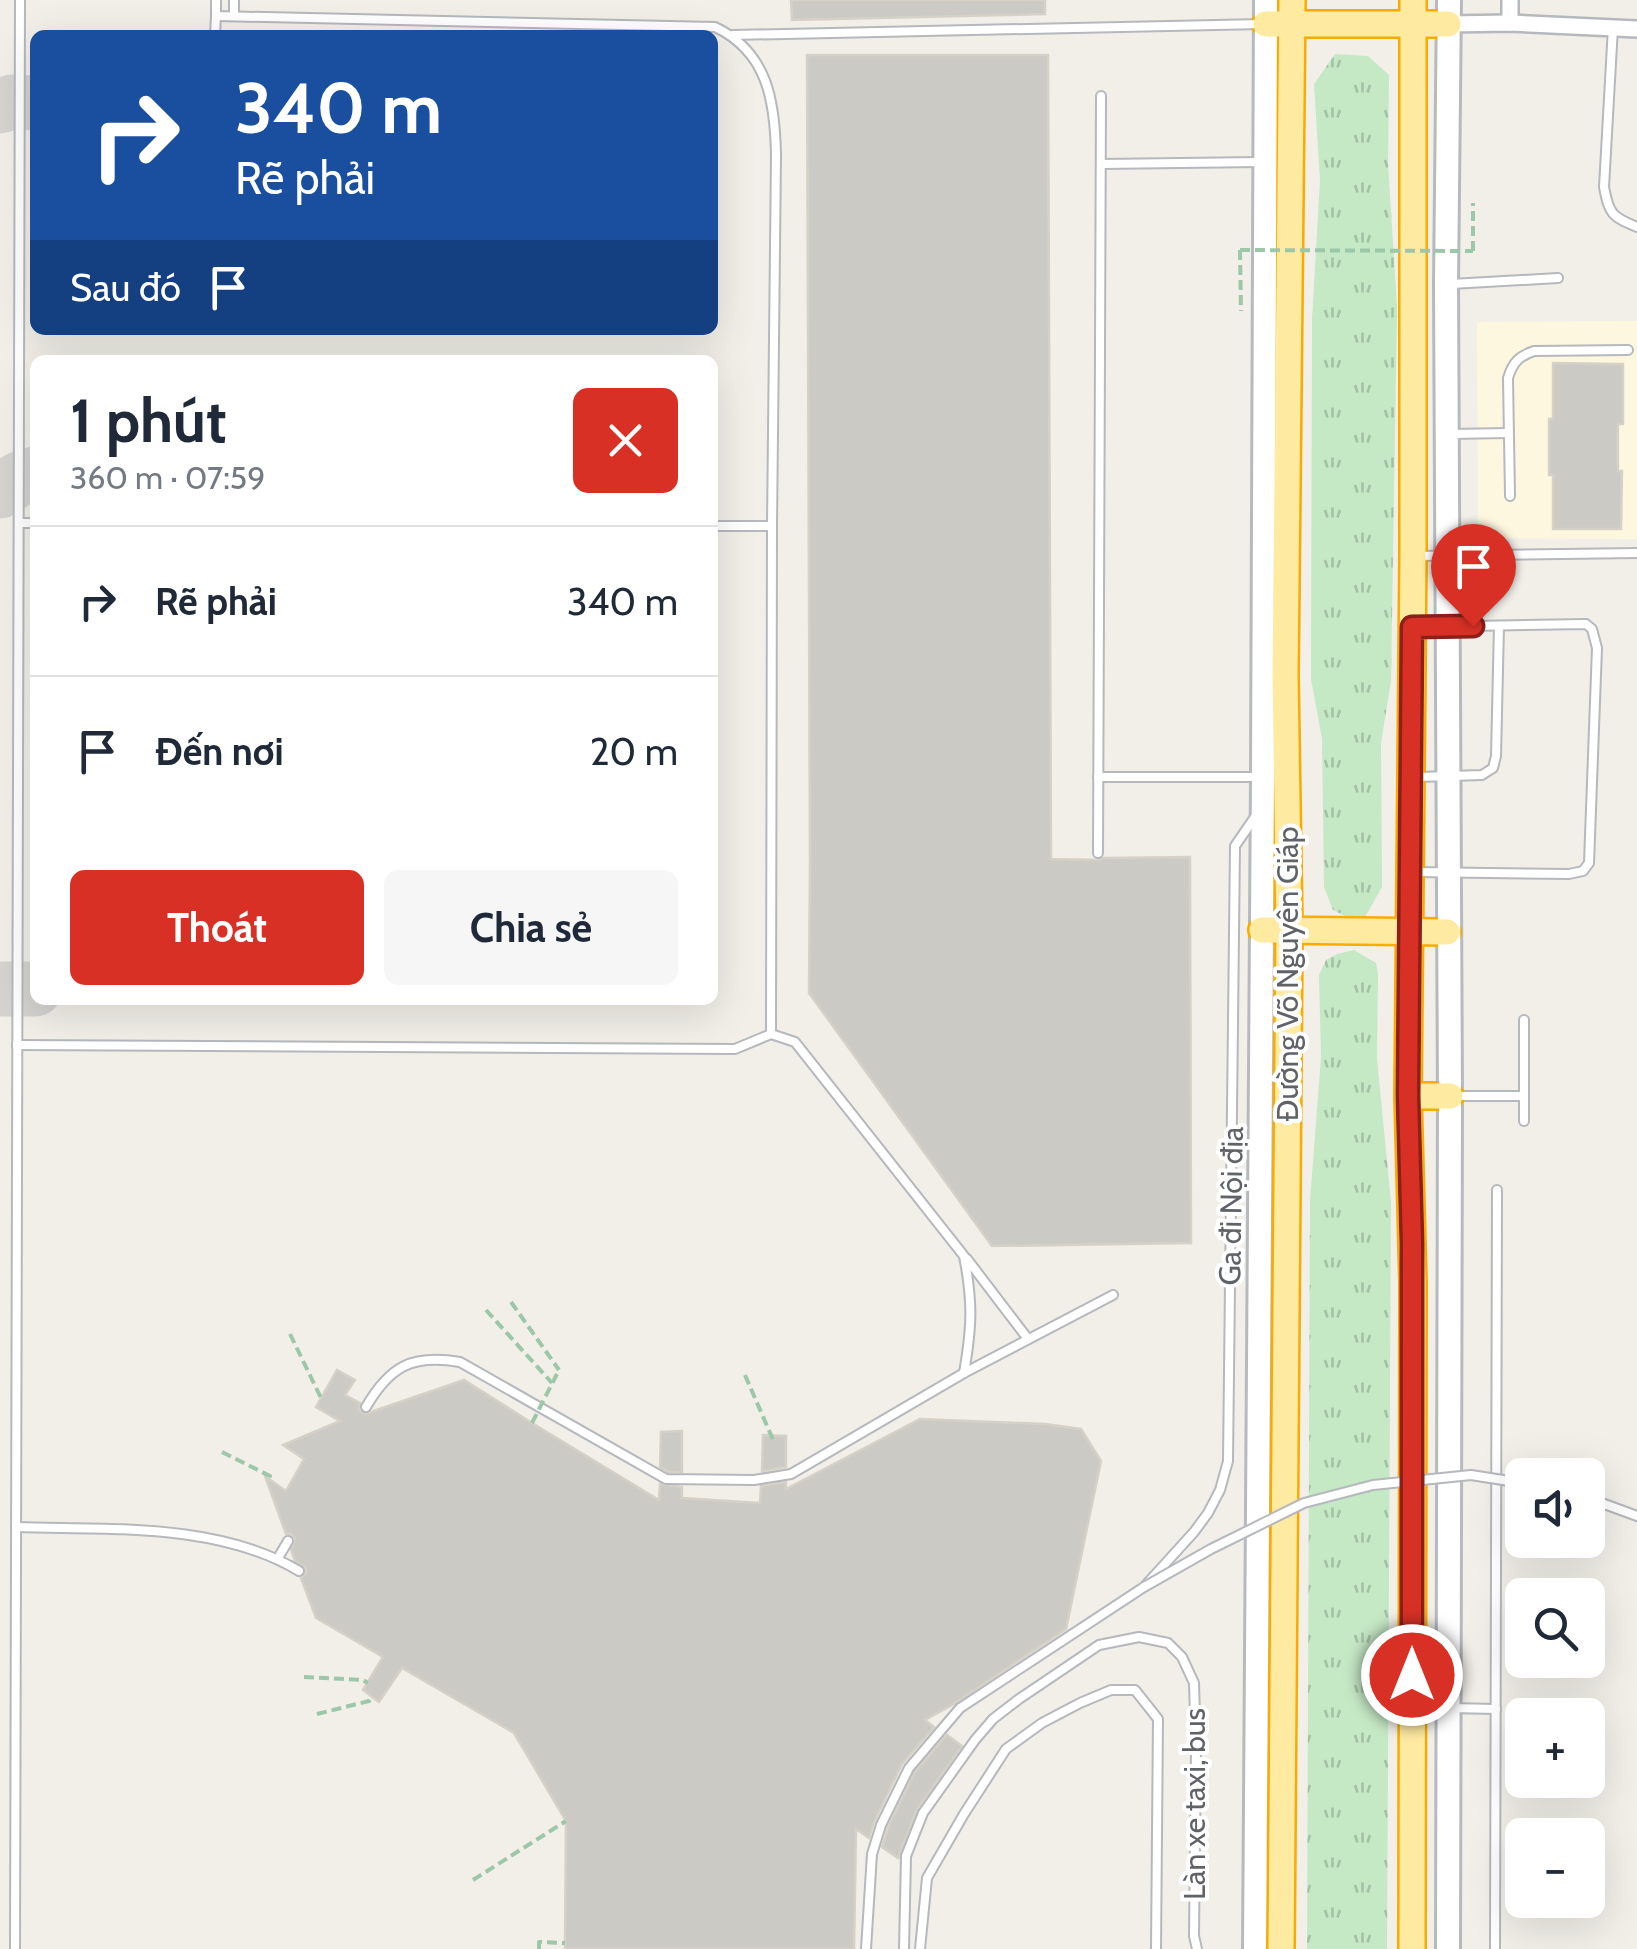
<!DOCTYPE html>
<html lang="vi">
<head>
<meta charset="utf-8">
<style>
  :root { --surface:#fff; --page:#f6f6f7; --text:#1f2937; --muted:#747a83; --line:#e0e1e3; --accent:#d93025 }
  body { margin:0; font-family:Cabin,sans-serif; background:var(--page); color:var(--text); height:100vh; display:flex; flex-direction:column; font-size:38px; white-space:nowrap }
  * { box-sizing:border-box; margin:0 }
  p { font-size:32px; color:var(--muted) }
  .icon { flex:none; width:55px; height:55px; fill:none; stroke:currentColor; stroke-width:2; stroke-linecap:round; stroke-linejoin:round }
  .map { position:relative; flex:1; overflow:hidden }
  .panel { position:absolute; left:30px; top:355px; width:688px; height:650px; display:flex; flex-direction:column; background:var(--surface); border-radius:15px; box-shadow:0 10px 40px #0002 }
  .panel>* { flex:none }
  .top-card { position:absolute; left:30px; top:30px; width:688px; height:305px; border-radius:15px; box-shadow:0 10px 40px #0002; background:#1a4fa0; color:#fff; overflow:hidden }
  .controls { position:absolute; left:1505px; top:1458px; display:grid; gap:20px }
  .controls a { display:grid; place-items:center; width:100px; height:100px; border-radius:15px; background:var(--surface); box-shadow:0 10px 40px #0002; font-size:50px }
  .pin { position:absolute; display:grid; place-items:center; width:85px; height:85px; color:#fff; margin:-102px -42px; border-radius:50% 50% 50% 0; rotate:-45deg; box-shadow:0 0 10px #0007 }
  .pin .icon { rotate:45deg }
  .me { position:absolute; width:110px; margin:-55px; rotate:0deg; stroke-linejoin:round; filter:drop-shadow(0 0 8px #0008) }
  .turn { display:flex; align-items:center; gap:35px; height:210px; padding:0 40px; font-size:45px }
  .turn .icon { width:130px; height:130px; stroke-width:2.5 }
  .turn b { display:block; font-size:70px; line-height:85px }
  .then { display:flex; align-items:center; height:95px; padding:0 40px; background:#0003; gap:20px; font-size:38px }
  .round { display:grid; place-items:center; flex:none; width:105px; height:105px; border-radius:15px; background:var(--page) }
  .head { display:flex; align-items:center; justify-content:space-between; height:170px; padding:0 40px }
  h1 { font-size:60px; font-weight:800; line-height:75px }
  .cta { display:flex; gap:20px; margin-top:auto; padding:20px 40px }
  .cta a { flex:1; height:115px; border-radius:15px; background:var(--accent); color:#fff; font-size:40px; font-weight:800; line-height:115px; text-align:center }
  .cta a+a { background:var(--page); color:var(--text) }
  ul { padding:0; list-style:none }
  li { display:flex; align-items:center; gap:30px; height:150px; padding:0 40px; border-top:2px solid var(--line) }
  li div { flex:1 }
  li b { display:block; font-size:38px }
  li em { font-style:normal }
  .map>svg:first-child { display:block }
  .commercial { fill:#fef7e0 }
  .grass { fill:url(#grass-tufts) }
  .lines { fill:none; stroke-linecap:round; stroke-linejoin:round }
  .taxiway { stroke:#d4d3d0; stroke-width:55 }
  .building { fill:#cccac5; stroke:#d6d1c6; stroke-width:2.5 }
  .service-casing { stroke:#b5b8bc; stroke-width:12 }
  .minor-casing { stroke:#b5b8bc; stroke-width:20 }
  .secondary-casing { stroke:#b6babf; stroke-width:28 }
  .trunk-casing { stroke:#f9ab00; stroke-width:30 }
  .path { stroke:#9cc7a9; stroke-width:4; stroke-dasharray:10 5; stroke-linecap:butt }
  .service { stroke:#fff; stroke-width:8 }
  .minor { stroke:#fff; stroke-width:15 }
  .secondary { stroke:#fff; stroke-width:22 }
  .trunk { stroke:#feeaa1; stroke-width:25 }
  .service-bridge-casing { stroke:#b5b8bc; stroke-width:12; stroke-linecap:butt }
  .path-bridge { stroke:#9cc7a9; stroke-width:4; stroke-dasharray:10 5; stroke-linecap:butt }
  .service-bridge { stroke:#fff; stroke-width:8 }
  .route-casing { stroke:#8d1f18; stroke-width:25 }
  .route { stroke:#d93025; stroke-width:18 }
  .labels { text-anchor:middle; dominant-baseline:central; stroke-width:8; stroke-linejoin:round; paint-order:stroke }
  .street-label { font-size:30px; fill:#5f6368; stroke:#fff }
</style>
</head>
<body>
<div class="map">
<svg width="1637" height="1949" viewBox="0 0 1637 1949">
  <defs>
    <pattern id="grass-tufts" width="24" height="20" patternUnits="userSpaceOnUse" patternTransform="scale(2.5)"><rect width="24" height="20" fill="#c5e8c5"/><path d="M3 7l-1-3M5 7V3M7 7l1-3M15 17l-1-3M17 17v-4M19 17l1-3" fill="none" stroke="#a3c0a4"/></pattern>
  </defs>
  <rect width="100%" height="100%" fill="#f1efe8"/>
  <polygon class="commercial" points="1637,321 1637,539 1493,538 1478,524 1477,322"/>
  <g class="grass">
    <polygon points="1335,54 1368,56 1389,75 1388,163 1397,307 1391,681 1381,743 1382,887 1365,917 1349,918 1333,910 1324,887 1322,739 1311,679 1312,320 1320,180 1314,84"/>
    <polygon points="1354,950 1376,963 1378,974 1377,1059 1391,1202 1387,1949 1307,1949 1310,1201 1321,1057 1319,975 1326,960 1337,954"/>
  </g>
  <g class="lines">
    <g class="taxiway">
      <polyline points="0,106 12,102 35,103"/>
      <polyline points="0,491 19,479 35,474"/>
      <polyline points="0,989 35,989"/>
    </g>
  </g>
  <g class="building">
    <polygon points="791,0 1045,0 1045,14 792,20"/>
    <polygon points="807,55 1048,55 1051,859 1099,860 1103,858 1190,857 1191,1243 992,1246 809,993 810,864"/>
    <polygon points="1553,363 1623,364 1623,424 1618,424 1618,471 1622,471 1621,529 1553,529 1553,475 1549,475 1549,419 1553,419"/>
    <polygon points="337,1370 355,1380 345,1395 360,1403 359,1410 365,1414 464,1380 532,1423 659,1500 660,1484 682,1487 682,1498 760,1503 761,1486 786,1482 786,1489 920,1419 1045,1424 1081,1429 1101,1461 1066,1629 952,1705 925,1720 934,1727 902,1764 874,1822 869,1838 856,1829 854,1949 565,1949 566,1821 514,1733 402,1668 379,1702 363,1690 383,1657 316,1618 301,1578 306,1573 306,1568 295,1561 291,1550 295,1538 291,1534 286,1534 265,1476 286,1491 304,1459 283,1445 340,1421 316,1407"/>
    <polygon points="682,1431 682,1472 668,1472 660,1467 661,1432"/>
    <polygon points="763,1435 786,1436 786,1467 762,1471"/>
    <polygon points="947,1735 962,1746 917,1809 898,1858 882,1847 888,1828 915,1772"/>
  </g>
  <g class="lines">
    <g class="service-casing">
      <g id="service">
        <path d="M216,0V16L715,27C768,52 775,102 776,155L772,526L771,1034L795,1042L964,1256C973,1303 972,1326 964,1373"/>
        <polyline points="234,16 234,0"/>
        <path d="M1613,27L1604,187C1609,214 1612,217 1637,227"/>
        <polyline points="215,35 216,16"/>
        <polyline points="733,35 1263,24"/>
        <polyline points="1101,164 1260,162"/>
        <polyline points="1451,284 1558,278"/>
        <polyline points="1451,434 1508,433"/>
        <path d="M1510,496L1508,378C1513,362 1519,356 1534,351L1628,350"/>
        <polyline points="19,523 35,523"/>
        <polyline points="712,526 772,526"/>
        <polyline points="1417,556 1637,553"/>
        <polyline points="1098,777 1259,777"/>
        <polyline points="1418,777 1482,775 1493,768 1496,756 1499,626"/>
        <polyline points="1098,853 1101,96"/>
        <polyline points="1414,872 1569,874 1583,871 1589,863 1597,648 1592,629 1586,624 1417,627"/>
        <polyline points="17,1045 735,1049 771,1034"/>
        <polyline points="1454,1096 1524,1096"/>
        <polyline points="1524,1121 1524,1020"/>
        <polyline points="967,1259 1028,1339"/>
        <path d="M366,1407C390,1366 412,1354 460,1362L666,1479L754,1480L791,1474L964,1373L1113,1295"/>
        <polyline points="1588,1498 1637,1516"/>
        <path d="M16,1527C107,1530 218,1522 299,1571"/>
        <polyline points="278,1558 288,1541"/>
        <polyline points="1450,1708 1496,1709"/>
        <polyline points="15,1949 20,0"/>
        <polyline points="866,1949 872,1854 881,1825 909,1768 960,1708 1144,1587 1194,1532 1208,1513 1220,1490 1228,1461 1235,846 1257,814"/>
        <polyline points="904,1949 906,1856 923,1813 975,1740 993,1719 1019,1699 1099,1645 1139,1637 1168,1643 1182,1657 1194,1683 1196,1749 1194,1936 1197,1949"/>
        <polyline points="920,1949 927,1878 964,1814 1006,1749 1042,1723 1080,1703 1111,1690 1135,1690 1158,1719 1156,1949"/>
        <polyline points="1495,1949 1497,1190"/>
      </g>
    </g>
    <g class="minor-casing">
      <g id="minor">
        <polyline points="1510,23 1510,0"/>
        <polyline points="1448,24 1510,23 1637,29"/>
      </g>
    </g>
    <g class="secondary-casing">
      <g id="secondary">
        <polyline points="1255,1949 1263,777 1266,0"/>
        <polyline points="1448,1949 1450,1096 1446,284 1449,0"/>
      </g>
    </g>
    <g class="trunk-casing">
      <g id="trunk">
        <polyline points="1266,24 1448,24"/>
        <polyline points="1262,930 1447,932"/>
        <polyline points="1408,1096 1450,1096"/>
        <polyline points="1281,1949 1289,930 1285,675 1292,0"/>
        <polyline points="1412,1949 1413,1283 1408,1096 1413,556 1413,0"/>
      </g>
    </g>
    <g class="path">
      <polyline points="1240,250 1241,311"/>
      <polyline points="1473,251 1473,203"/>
      <polyline points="511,1302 559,1370"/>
      <polyline points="486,1310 552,1383"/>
      <polyline points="290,1334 321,1398"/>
      <polyline points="745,1375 774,1442"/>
      <polyline points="222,1452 270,1476 269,1479"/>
      <polyline points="304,1677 363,1680 368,1683"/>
      <polyline points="317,1714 369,1701 371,1697"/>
      <polyline points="473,1880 566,1821"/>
      <polyline points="539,1949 539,1942 565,1943"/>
    </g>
    <use href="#service" class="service"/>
    <use href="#minor" class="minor"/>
    <use href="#secondary" class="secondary"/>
    <use href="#trunk" class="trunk"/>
    <g class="service-bridge-casing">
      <polyline id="service-bridge" points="1144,1587 1211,1549 1304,1503 1373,1485 1471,1475 1522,1483"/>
    </g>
    <g class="path-bridge">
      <polyline points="1240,250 1473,251"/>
      <polyline points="532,1423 559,1370"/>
    </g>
    <use href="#service-bridge" class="service-bridge"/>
  </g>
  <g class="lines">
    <g class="route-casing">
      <polyline id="route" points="1412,1675 1412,1244 1408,1096 1412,627 1473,626"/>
    </g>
    <use href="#route" class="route"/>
  </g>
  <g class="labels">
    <g class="street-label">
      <text transform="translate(1287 974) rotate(-90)">Đường Võ Nguyên Giáp</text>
      <text transform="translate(1231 1206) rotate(-89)">Ga đi Nội địa</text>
      <text transform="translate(1194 1804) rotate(-90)">Làn xe taxi, bus</text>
    </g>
  </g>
</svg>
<div class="controls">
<a><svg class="icon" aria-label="sound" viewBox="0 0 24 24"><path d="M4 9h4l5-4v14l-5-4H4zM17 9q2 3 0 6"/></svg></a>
<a><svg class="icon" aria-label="search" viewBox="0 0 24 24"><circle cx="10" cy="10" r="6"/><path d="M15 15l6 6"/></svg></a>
<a>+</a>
<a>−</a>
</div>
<div class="pin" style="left:1473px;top:626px;background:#d93025"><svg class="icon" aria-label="arrive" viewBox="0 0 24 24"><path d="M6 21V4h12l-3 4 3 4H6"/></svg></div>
<svg class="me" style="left:1412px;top:1675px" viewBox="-20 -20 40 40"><circle r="17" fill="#d93025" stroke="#fff" stroke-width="3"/><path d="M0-11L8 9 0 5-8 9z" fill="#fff"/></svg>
<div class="top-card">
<div class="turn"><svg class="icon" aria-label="right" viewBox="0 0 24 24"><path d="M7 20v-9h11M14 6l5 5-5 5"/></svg><div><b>340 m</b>Rẽ phải</div></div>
<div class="then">Sau đó<svg class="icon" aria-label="arrive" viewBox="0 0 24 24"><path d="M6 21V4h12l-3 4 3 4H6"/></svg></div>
</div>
<section class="panel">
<div class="head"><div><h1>1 phút</h1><p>360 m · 07:59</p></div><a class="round" style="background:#d93025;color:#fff"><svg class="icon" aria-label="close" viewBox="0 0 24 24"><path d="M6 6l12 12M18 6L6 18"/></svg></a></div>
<ul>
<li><svg class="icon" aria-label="right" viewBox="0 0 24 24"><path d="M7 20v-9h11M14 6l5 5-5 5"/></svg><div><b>Rẽ phải</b></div><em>340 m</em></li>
<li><svg class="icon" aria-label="arrive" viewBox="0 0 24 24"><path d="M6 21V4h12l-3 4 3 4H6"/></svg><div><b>Đến nơi</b></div><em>20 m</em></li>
</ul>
<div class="cta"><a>Thoát</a><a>Chia sẻ</a></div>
</section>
</div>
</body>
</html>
